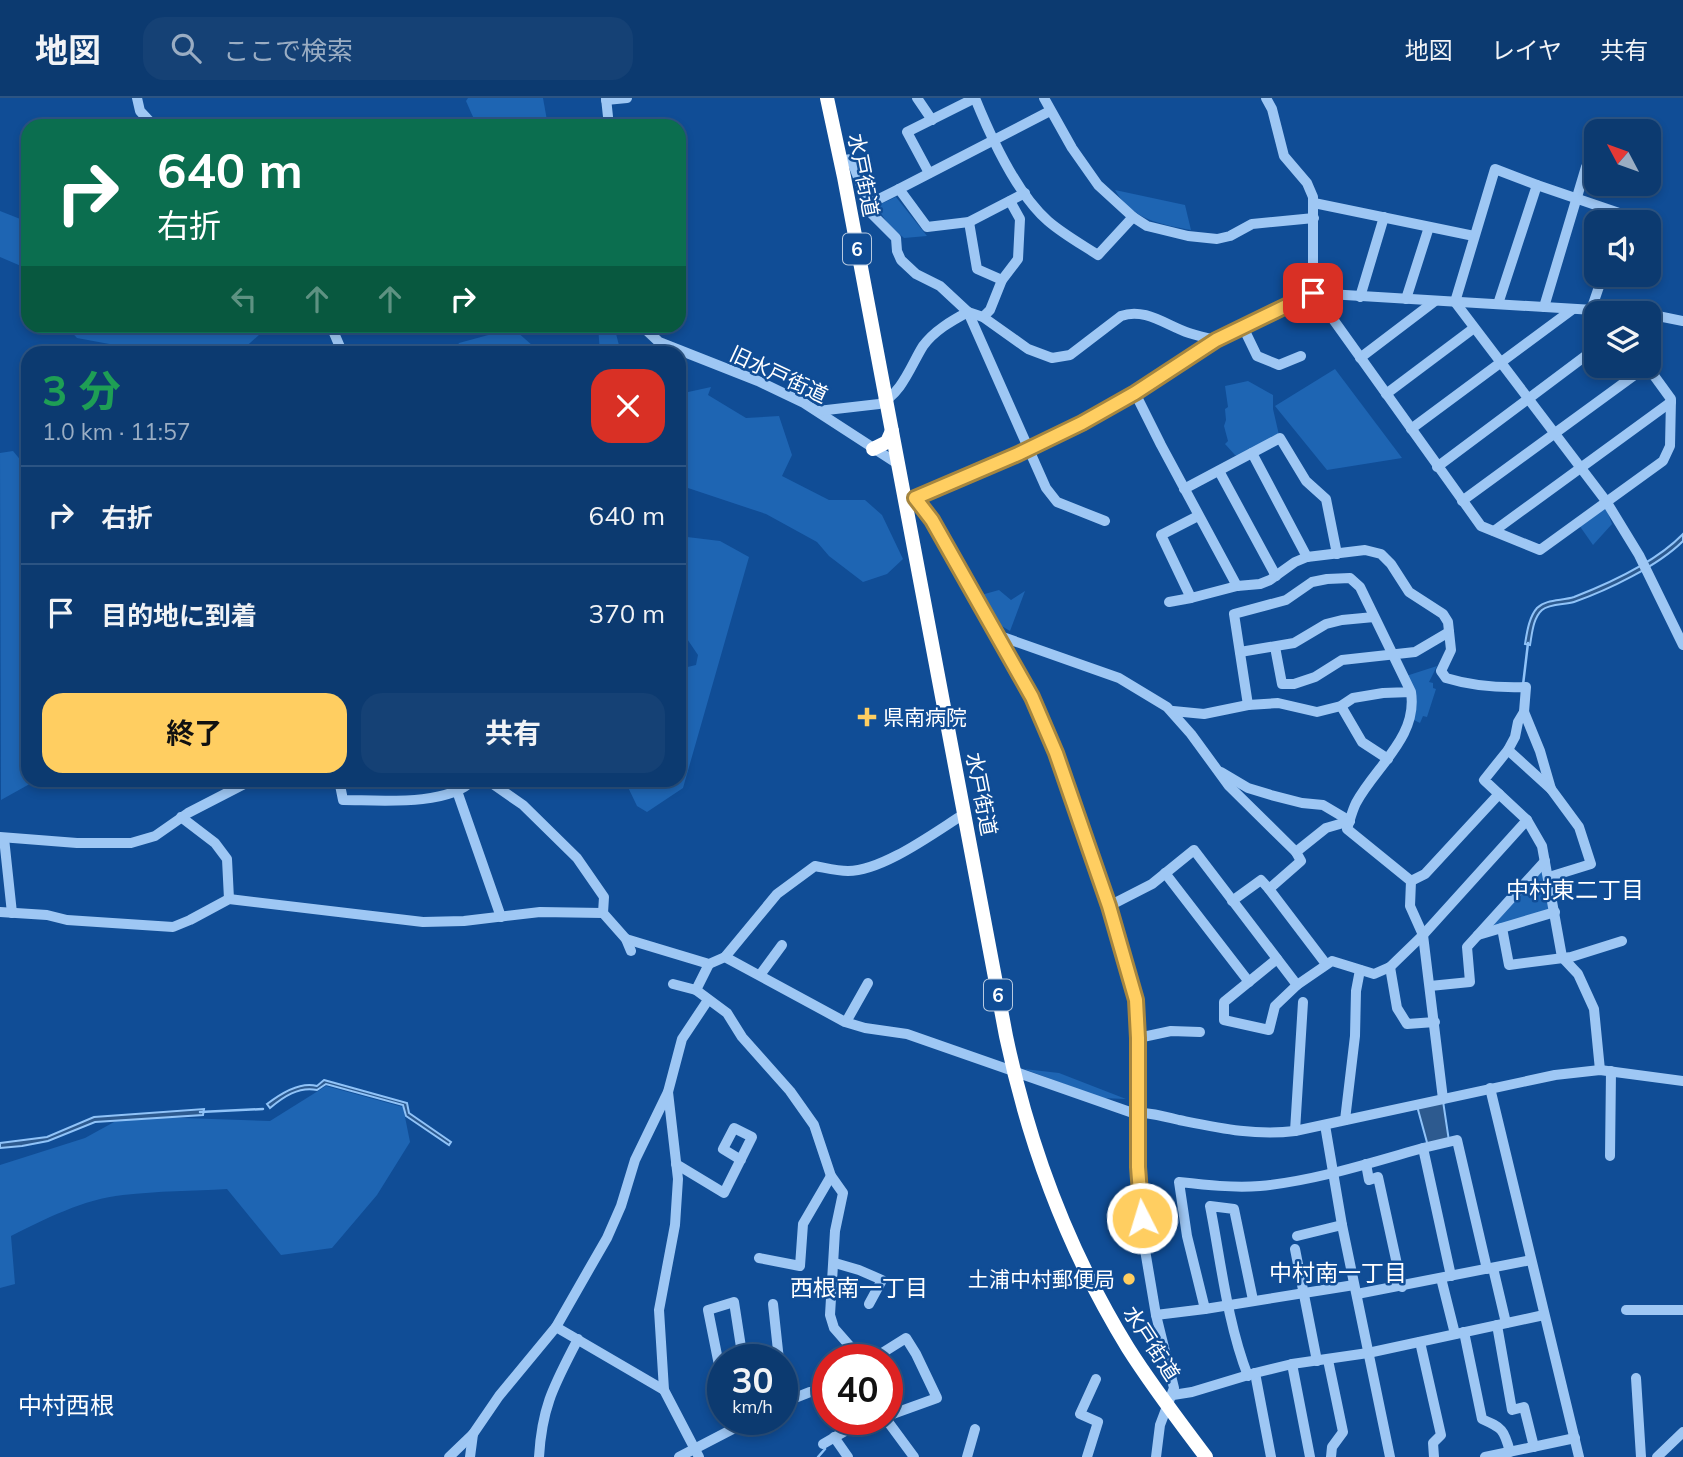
<!DOCTYPE html>
<html lang="ja">
<head>
<meta charset="utf-8">
<style>
  :root { --surface:#0c3a70; --page:#154175; --text:#f1f3f6; --muted:#9aadc3; --line:#2c5483; --accent:#ffce61 }
  body { margin:0; font-family:Mulish,"Noto Sans JP",sans-serif; background:var(--page); color:var(--text); height:100vh; display:flex; flex-direction:column; font-size:26px; white-space:nowrap }
  * { box-sizing:border-box; margin:0 }
  p { font-size:23px; color:var(--muted) }
  .icon { flex:none; width:38px; height:38px; fill:none; stroke:currentColor; stroke-width:2; stroke-linecap:round; stroke-linejoin:round }
  .map { position:relative; flex:1; overflow:hidden }
  .side { position:absolute; left:21px; top:248px; width:665px; height:441px; display:flex; flex-direction:column; background:var(--surface); border-radius:21px; box-shadow:0 4px 10px #0003,0 0 0 2px var(--line) }
  .side>* { flex:none }
  .guide { position:absolute; left:21px; top:21px; width:665px; height:214px; border-radius:21px; box-shadow:0 4px 10px #0003,0 0 0 2px var(--line); background:#0b6e4f; color:#fff; overflow:hidden }
  .needle { width:46px; rotate:311deg }
  .controls { position:absolute; left:1584px; top:21px; display:grid; gap:14px }
  .controls a { display:grid; place-items:center; width:77px; height:77px; border-radius:14px; background:var(--surface); box-shadow:0 4px 10px #0003,0 0 0 2px var(--line); font-size:35px }
  .speed { position:absolute; left:707px; top:1246px; display:flex; gap:14px; font-size:35px; font-weight:700; text-align:center }
  .speed>* { display:grid; place-content:center; width:91px; height:91px; border-radius:50%; background:var(--surface); box-shadow:0 4px 10px #0003,0 0 0 2px var(--line); line-height:1 }
  .speed small { font-size:18px; font-weight:400 }
  .speed .limit { border:10px solid #d22; background:#fff; color:#111 }
  .pin { position:absolute; display:grid; place-items:center; width:60px; height:60px; color:#fff; margin:-30px; border-radius:14px; box-shadow:0 4px 10px #0006 }
  .me { position:absolute; width:77px; margin:-38px; rotate:355deg; stroke-linejoin:round; filter:drop-shadow(0 0 5px #0008) }
  .turn { display:flex; align-items:center; gap:24px; height:147px; padding:0 21px; font-size:32px }
  .turn .icon { width:91px; height:91px; stroke-width:2.5 }
  .turn b { display:block; font-size:49px; line-height:60px }
  .lanes { display:flex; align-items:center; height:66px; padding:0 21px; background:#0003; justify-content:center; gap:35px; direction:ltr }
  .lanes .off { opacity:.35 }
  .round { display:grid; place-items:center; flex:none; width:74px; height:74px; border-radius:21px; background:var(--page) }
  .overview { display:flex; align-items:center; justify-content:space-between; height:119px; padding:0 21px }
  h1 { font-size:42px; font-weight:700; line-height:52px; color:#1e9e55 }
  .button { display:flex; gap:14px; margin-top:auto; padding:14px 21px }
  .button a { flex:1; height:80px; border-radius:21px; background:var(--accent); color:#111; font-size:28px; font-weight:700; line-height:80px; text-align:center }
  .button a+a { background:var(--page); color:var(--text) }
  ul { padding:0; list-style:none }
  li { display:flex; align-items:center; gap:21px; height:98px; padding:0 21px; border-top:2px solid var(--line) }
  li div { flex:1 }
  li b { display:block; font-size:26px }
  li em { font-style:normal }
  header { display:flex; align-items:center; gap:42px; box-sizing:border-box; height:98px; padding:0 35px; background:var(--surface); border-bottom:2px solid var(--line) }
  header strong { font-size:33px }
  nav { display:flex; gap:38px; margin-inline-start:auto; font-size:24px }
  .search { width:490px; height:63px; background:var(--page); display:flex; align-items:center; gap:18px; box-sizing:border-box; padding:0 24px; border-radius:21px; color:var(--muted); font-size:26px }
  .map>svg:first-child { display:block }
  .green { fill:#1e65b3 }
  .water { fill:#2d5a8f; stroke:#90c3f8; stroke-width:2 }
  .lines { fill:none; stroke-linecap:round; stroke-linejoin:round }
  .stream { stroke:#90c3f8; stroke-width:2.5 }
  .minor { stroke:#9ec7f4; stroke-width:10 }
  .highway { stroke:#fff; stroke-width:14 }
  .route-casing { stroke:#a6863f; stroke-width:18 }
  .route { stroke:#ffce61; stroke-width:12 }
  .poi-dot { fill:#ffce61; stroke:#104d96; stroke-width:2.5 }
  .labels { text-anchor:middle; dominant-baseline:central; stroke-width:5; stroke-linejoin:round; paint-order:stroke }
  .shield { fill:#104d96; stroke:#b7cae0; stroke-width:2 }
  .shield-label { font-size:19px; font-weight:bold; fill:#fff }
  .street-label { font-size:21px; fill:#fff; stroke:#104d96 }
  .poi-label { font-size:21px; fill:#fff; stroke:#104d96; text-anchor:start }
  .neighbourhood-label { font-size:23px; fill:#fff; stroke:#104d96 }
  .quarter-label { font-size:24px; fill:#fff; stroke:#104d96 }
</style>
</head>
<body>
<header>
<strong>地図</strong>
<div class="search"><svg class="icon" aria-label="search" viewBox="0 0 24 24"><circle cx="10" cy="10" r="6"/><path d="M15 15l6 6"/></svg>ここで検索</div>
<nav><a>地図</a><a>レイヤ</a><a>共有</a></nav>
</header>
<div class="map">
<svg width="1683" height="1359" viewBox="0 0 1683 1359">
  <rect width="100%" height="100%" fill="#104d96"/>
  <g class="green">
    <polygon points="468,0 543,0 548,28 477,28 466,3"/>
    <path d="M1115,92L1185,107L1191,132C1160,126 1132,122 1115,92Z"/>
    <polygon points="896,99 927,138 904,140 888,126 876,108"/>
    <polygon points="0,113 28,124 28,171 0,159"/>
    <polygon points="66,228 256,228 260,236 239,255 136,256 131,250 77,240"/>
    <polygon points="598,228 614,228 621,255 600,255"/>
    <polygon points="516,233 541,255 453,255 459,245 492,236"/>
    <polygon points="1335,271 1402,360 1327,372 1275,308"/>
    <polygon points="1248,283 1273,297 1273,311 1279,337 1241,359 1235,357 1225,346 1228,343 1224,328 1226,322 1225,311 1228,309 1225,288"/>
    <polygon points="711,289 708,297 746,320 779,318 792,357 782,378 829,402 865,402 882,417 903,461 887,476 863,484 829,458 817,444 766,416 679,387 679,296"/>
    <polygon points="13,353 28,371 28,682 35,683 1,702 0,355"/>
    <polygon points="1605,407 1612,426 1593,447 1579,427"/>
    <polygon points="679,438 720,443 749,459 683,690 647,714 637,708 625,683 679,682 679,571 696,567 698,557 679,529"/>
    <polygon points="999,492 1011,502 1025,493 1010,533 1000,527 981,497"/>
    <polygon points="1437,568 1429,584 1433,585 1433,590 1436,591 1427,619 1423,618 1420,625 1414,622 1406,578"/>
    <polygon points="1544,766 1553,812 1482,834"/>
    <polygon points="1024,971 1059,975 1126,1001 1102,1000"/>
    <path d="M326,988L403,1009L410,1044L377,1097L332,1150L281,1157L227,1091C193,1093 158,1093 123,1097C84,1101 45,1121 11,1138L15,1186L0,1190V1067L85,1040L125,1018L270,1023Z"/>
  </g>
  <g class="water">
    <path d="M1683,436V443C1658,468 1608,492 1574,504C1565,507 1550,505 1542,512C1533,520 1532,536 1530,547L1525,546C1527,534 1529,519 1537,510C1546,501 1562,503 1574,499C1610,485 1656,464 1683,436Z"/>
    <path d="M324,982L407,1005L409,1015L451,1044L449,1047L406,1018L403,1007L326,986L317,992C299,988 283,999 270,1010L267,1006C280,996 300,983 317,988Z"/>
    <polygon points="1443,1003 1449,1043 1428,1048 1417,1008"/>
    <polygon points="204,1011 203,1017 95,1024 48,1043 22,1048 0,1050 0,1045 47,1039 94,1019"/>
  </g>
  <g class="lines">
    <g class="stream">
      <polyline points="1523,587 1528,545"/>
      <polyline points="200,1014 263,1011"/>
      <polyline points="818,1359 825,1351"/>
    </g>
    <g class="minor">
      <polyline points="137,0 140,13 154,28"/>
      <polyline points="606,0 609,28"/>
      <polyline points="917,0 932,22"/>
      <path d="M975,0C990,37 1017,96 1048,123C1063,136 1081,146 1098,157L1133,119"/>
      <polyline points="1044,0 1072,50 1098,87 1133,119 1147,128 1188,138 1217,141 1230,138 1252,126 1314,120"/>
      <polyline points="606,2 627,0"/>
      <polyline points="841,63 851,61 872,116 896,140 897,153 901,162 916,176 940,188 968,214 1046,390 1057,404 1105,423"/>
      <polyline points="929,75 907,34 975,0"/>
      <polyline points="1025,95 969,124 927,129 899,91 1050,13"/>
      <polyline points="1314,105 1474,138"/>
      <polyline points="867,107 899,91"/>
      <polyline points="969,124 977,171 1002,182"/>
      <polyline points="1620,124 1622,116 1537,87 1495,71 1455,204 1606,403 1639,457 1683,547"/>
      <polyline points="1312,195 1643,215"/>
      <polyline points="1315,196 1481,428 1540,452 1663,363 1670,348 1671,301 1647,268"/>
      <polyline points="1360,199 1384,119"/>
      <polyline points="1406,201 1429,129"/>
      <polyline points="1498,206 1537,87"/>
      <polyline points="1544,209 1586,69"/>
      <polyline points="1591,212 1603,177"/>
      <polyline points="1648,216 1683,223"/>
      <polyline points="983,219 990,212 1002,182 1018,161 1020,121 1010,103"/>
      <polyline points="331,228 343,256"/>
      <polyline points="642,228 659,244 758,283 804,305 898,366"/>
      <polyline points="1243,229 1257,258 1279,267 1301,258"/>
      <polyline points="1360,260 1435,203"/>
      <polyline points="1135,295 1161,347 1237,488"/>
      <polyline points="1386,296 1474,230"/>
      <path d="M818,313L879,306C902,296 911,267 923,248C934,233 951,223 968,214L983,219L1028,251L1052,260L1070,257L1121,218C1145,209 1167,228 1189,235C1198,238 1207,240 1216,242"/>
      <polyline points="1411,331 1573,211"/>
      <polyline points="1252,355 1307,459"/>
      <polyline points="1437,369 1596,250"/>
      <polyline points="1219,373 1276,478"/>
      <polyline points="1184,391 1280,340 1306,383 1326,401 1337,456"/>
      <polyline points="915,400 1018,356 1082,325 1135,295 1216,242 1310,196 1313,189 1313,99 1307,85 1284,58 1272,11 1266,0"/>
      <polyline points="905,403 915,400 932,422 1032,599 1056,655 1109,808 1136,902 1138,940 1138,1069 1144,1146 1156,1217 1174,1290 1160,1327 1156,1359"/>
      <polyline points="1462,403 1647,268"/>
      <path d="M1198,418L1161,437L1191,500L1237,488L1260,486L1270,482L1295,464L1307,459L1365,452L1381,456L1391,466L1409,494L1443,516L1448,524L1451,552L1441,573L1446,580C1472,588 1498,590 1526,589L1524,614L1518,624L1515,639L1508,652L1484,682L1499,696"/>
      <polyline points="1494,433 1671,304"/>
      <polyline points="1169,504 1191,500"/>
      <polyline points="997,537 1119,580 1167,609 1191,636 1229,688 1296,754"/>
      <polyline points="1275,549 1282,586 1294,586 1315,579 1342,562 1415,554 1449,534"/>
      <polyline points="1240,554 1294,545 1326,526 1342,522 1374,519"/>
      <path d="M1411,594L1383,595L1353,600L1341,608L1317,614L1278,605L1248,607L1234,516L1286,502L1312,484L1327,481L1350,480L1360,489L1411,594C1418,639 1376,668 1356,705C1352,713 1350,722 1347,731L1411,783L1410,808L1423,837L1443,1001"/>
      <polyline points="1341,608 1362,644 1388,661"/>
      <polyline points="1173,613 1204,616 1248,607"/>
      <polyline points="1524,614 1540,653 1551,691"/>
      <polyline points="1508,652 1551,691 1579,729 1591,766 1549,779"/>
      <polyline points="1221,674 1248,690 1271,697 1302,705 1323,707 1350,723"/>
      <path d="M339,682L343,702C377,702 447,709 473,682"/>
      <polyline points="487,682 523,707 577,760 604,799 603,815 626,841 631,853"/>
      <polyline points="457,693 501,819"/>
      <polyline points="181,719 215,745 227,761 229,801"/>
      <polyline points="0,739 77,745 131,745 155,738 188,715 252,682"/>
      <polyline points="4,740 12,815"/>
      <polyline points="1165,775 1249,884"/>
      <polyline points="1411,783 1425,776 1499,696 1527,722 1542,748 1562,859 1578,876 1594,911 1600,972"/>
      <polyline points="1269,791 1326,866"/>
      <polyline points="1232,803 1261,782 1269,791 1301,763 1296,754 1326,730 1350,723"/>
      <polyline points="1109,808 1152,786 1194,752 1297,887"/>
      <polyline points="0,814 47,817 67,822 173,829 190,822 229,801 423,824 464,823 540,814 603,815"/>
      <polyline points="1502,830 1509,867 1571,859 1622,843"/>
      <polyline points="1478,837 1555,814"/>
      <path d="M626,841L709,866L725,859L845,924L865,930L907,936L1130,1014C1147,1014 1163,1018 1179,1022C1219,1030 1255,1038 1295,1033L1555,977L1600,972L1683,983"/>
      <path d="M725,859L777,796L815,768C826,770 837,773 848,773C883,773 935,734 964,716"/>
      <polyline points="1277,861 1224,904 1224,922 1269,932 1275,908 1297,887 1332,863 1374,876 1390,869 1423,837 1527,722"/>
      <polyline points="1390,869 1397,910 1407,926 1435,924"/>
      <polyline points="760,877 782,847"/>
      <polyline points="673,886 696,892 727,915 742,939 790,993 814,1027 831,1078 843,1095 835,1133 830,1217 834,1230 862,1262"/>
      <polyline points="1430,888 1470,884 1467,849 1545,763"/>
      <polyline points="696,892 709,866"/>
      <polyline points="846,924 868,885"/>
      <polyline points="1138,940 1171,933 1200,934"/>
      <polyline points="1490,990 1579,1359"/>
      <polyline points="668,994 678,1081 675,1127 659,1212 664,1292 699,1359"/>
      <polyline points="1345,1022 1355,938 1356,893 1360,872"/>
      <polyline points="1325,1027 1342,1127 1390,1359"/>
      <polyline points="1295,1033 1303,904"/>
      <polyline points="1423,1050 1457,1042 1487,1171"/>
      <polyline points="1610,1058 1611,973"/>
      <polyline points="676,1066 724,1095 752,1039 734,1030 723,1051 741,1062"/>
      <polyline points="1366,1066 1369,1082 1378,1079 1402,1189"/>
      <polyline points="1297,1138 1342,1127"/>
      <polyline points="1295,1151 1317,1263"/>
      <polyline points="759,1160 800,1168 803,1126 831,1078"/>
      <polyline points="835,1165 859,1172 882,1182 869,1206"/>
      <polyline points="1493,1170 1506,1225"/>
      <polyline points="1441,1180 1455,1236"/>
      <path d="M1354,1187L1205,1211L1187,1138L1179,1084C1206,1087 1233,1090 1260,1088C1314,1083 1370,1065 1423,1050L1451,1178"/>
      <polyline points="1357,1196 1531,1162"/>
      <polyline points="773,1206 779,1262"/>
      <polyline points="1626,1212 1683,1212"/>
      <polyline points="1156,1217 1205,1211"/>
      <polyline points="1497,1227 1512,1312 1524,1309 1534,1349"/>
      <polyline points="556,1229 664,1292"/>
      <path d="M1464,1234L1482,1321C1502,1330 1504,1331 1510,1354"/>
      <polyline points="1420,1244 1441,1337 1433,1345 1434,1359"/>
      <polyline points="871,1262 906,1240 916,1256 937,1300 887,1318"/>
      <polyline points="1328,1262 1343,1334 1332,1349 1331,1359"/>
      <polyline points="1292,1266 1310,1359"/>
      <polyline points="723,1267 719,1267 708,1212 734,1204 743,1262"/>
      <polyline points="1255,1275 1271,1359"/>
      <path d="M1248,1278C1227,1224 1221,1164 1210,1108L1234,1111L1253,1202"/>
      <polyline points="1636,1280 1641,1359"/>
      <polyline points="782,1289 784,1304"/>
      <polyline points="1173,1297 1192,1294 1255,1275 1292,1266 1368,1255 1544,1217"/>
      <polyline points="782,1305 810,1294 828,1292"/>
      <polyline points="886,1321 914,1359"/>
      <polyline points="834,1339 848,1359"/>
      <polyline points="823,1346 854,1328 878,1321"/>
      <polyline points="449,1359 473,1336 499,1298 556,1229 588,1173 607,1140 621,1108 635,1062 668,994 682,941 708,902"/>
      <polyline points="470,1359 473,1336"/>
      <path d="M539,1359C542,1307 555,1286 578,1241"/>
      <polyline points="679,1359 752,1321"/>
      <polyline points="967,1359 975,1331"/>
      <polyline points="1087,1359 1098,1324 1080,1316 1096,1281"/>
      <polyline points="1485,1359 1575,1340"/>
      <polyline points="1657,1359 1683,1334"/>
    </g>
    <g class="highway">
      <path d="M827,0L844,79L1006,938C1029,1048 1069,1154 1128,1250C1152,1288 1179,1323 1206,1359"/>
      <polyline points="873,351 887,344 892,333"/>
    </g>
  </g>
  <g class="lines">
    <g class="route-casing">
      <polyline id="route" points="1142,1120 1138,1069 1138,940 1136,902 1109,808 1056,655 1032,599 932,422 915,400 1018,356 1082,325 1135,295 1216,242 1313,195"/>
    </g>
    <use href="#route" class="route"/>
  </g>
  <g class="poi-dot">
    <path d="M863.5 608.5h7v7h7v7h-7v7h-7v-7h-7v-7h7z"/>
    <circle cx="1129" cy="1181" r="7"/>
  </g>
  <g class="labels">
    <g class="shield">
      <rect x="843" y="135.5" width="28" height="31" rx="5"/>
      <rect x="984" y="881.5" width="28" height="31" rx="5"/>
    </g>
    <g class="shield-label">
      <text x="857" y="151">6</text>
      <text x="998" y="897">6</text>
    </g>
    <g class="street-label">
      <text transform="translate(864 77) rotate(79)">水戸街道</text>
      <text transform="translate(779 276) rotate(25)">旧水戸街道</text>
      <text transform="translate(982 696) rotate(79)">水戸街道</text>
      <text transform="translate(1152 1245) rotate(57)">水戸街道</text>
    </g>
    <g class="poi-label">
      <text x="883" y="619">県南病院</text>
      <text x="1115" y="1181" text-anchor="end">土浦中村郵便局</text>
    </g>
    <g class="neighbourhood-label">
      <text x="1575" y="791">中村東二丁目</text>
      <text x="1338" y="1174">中村南一丁目</text>
      <text x="859" y="1189">西根南一丁目</text>
    </g>
    <g class="quarter-label">
      <text x="66" y="1307">中村西根</text>
    </g>
  </g>
</svg>
<div class="controls">
<a><svg class="needle" viewBox="-14 -14 28 28"><path d="M0-13l5 13h-10z" fill="#e53935"/><path d="M0 13l5-13h-10z" fill="#9aadc3"/></svg></a>
<a><svg class="icon" aria-label="sound" viewBox="0 0 24 24"><path d="M4 9h4l5-4v14l-5-4H4zM17 9q2 3 0 6"/></svg></a>
<a><svg class="icon" aria-label="layers" viewBox="0 0 24 24"><path d="M12 4l9 5-9 5-9-5zM3 14l9 5 9-5"/></svg></a>
</div>
<div class="speed"><div>30<small>km/h</small></div><div class="limit">40</div></div>
<div class="pin" style="left:1313px;top:195px;background:#d93025"><svg class="icon" aria-label="arrive" viewBox="0 0 24 24"><path d="M6 21V4h12l-3 4 3 4H6"/></svg></div>
<svg class="me" style="left:1142px;top:1120px" viewBox="-20 -20 40 40"><circle r="17" fill="#ffce61" stroke="#fff" stroke-width="3"/><path d="M0-11L8 9 0 5-8 9z" fill="#fff"/></svg>
<div class="guide">
<div class="turn"><svg class="icon" aria-label="right" viewBox="0 0 24 24"><path d="M7 20v-9h11M14 6l5 5-5 5"/></svg><div><b>640 m</b>右折</div></div>
<div class="lanes"><svg class="icon off" aria-label="left" viewBox="0 0 24 24"><path d="M17 20v-9H6M10 6l-5 5 5 5"/></svg><svg class="icon off" aria-label="ahead" viewBox="0 0 24 24"><path d="M12 20V5M6 11l6-6 6 6"/></svg><svg class="icon off" aria-label="ahead" viewBox="0 0 24 24"><path d="M12 20V5M6 11l6-6 6 6"/></svg><svg class="icon" aria-label="right" viewBox="0 0 24 24"><path d="M7 20v-9h11M14 6l5 5-5 5"/></svg></div>
</div>
<section class="side">
<div class="overview"><div><h1>3 分</h1><p>1.0 km · 11:57</p></div><a class="round" style="background:#d93025;color:#fff"><svg class="icon" aria-label="close" viewBox="0 0 24 24"><path d="M6 6l12 12M18 6L6 18"/></svg></a></div>
<ul>
<li><svg class="icon" aria-label="right" viewBox="0 0 24 24"><path d="M7 20v-9h11M14 6l5 5-5 5"/></svg><div><b>右折</b></div><em>640 m</em></li>
<li><svg class="icon" aria-label="arrive" viewBox="0 0 24 24"><path d="M6 21V4h12l-3 4 3 4H6"/></svg><div><b>目的地に到着</b></div><em>370 m</em></li>
</ul>
<div class="button"><a>終了</a><a>共有</a></div>
</section>
</div>
</body>
</html>
